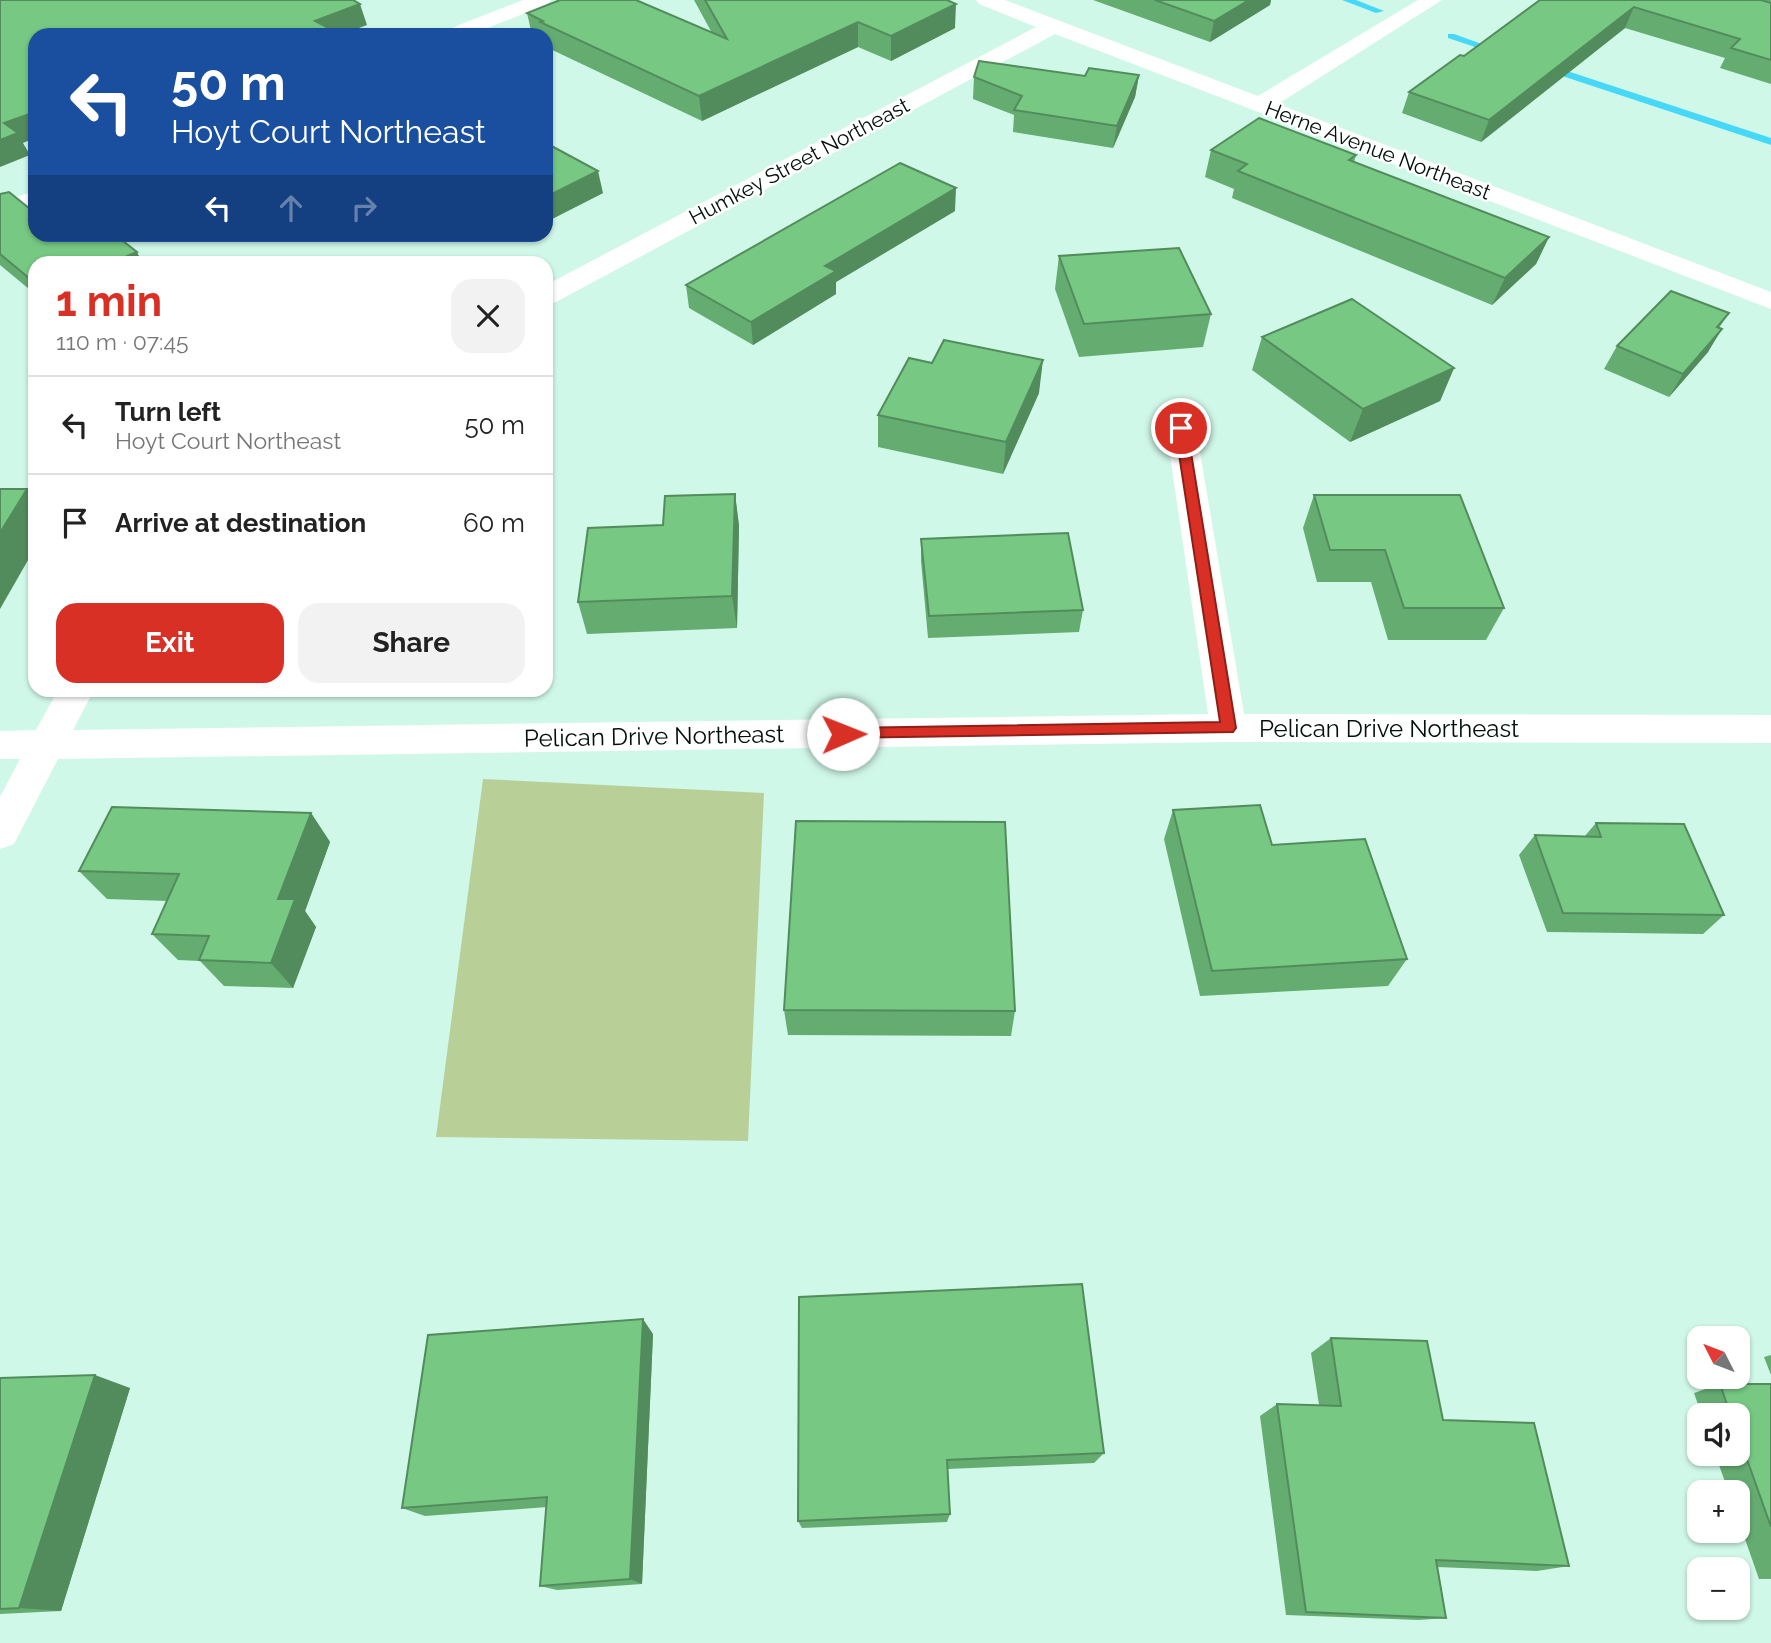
<!DOCTYPE html>
<html lang="en">
<head>
<meta charset="utf-8">
<style>
  :root { --surface:#fff; --page:#f2f2f2; --text:#222; --muted:#767676; --line:#e0e0e0; --accent:#d93025 }
  body { margin:0; font-family:Raleway,sans-serif; background:var(--page); color:var(--text); height:100vh; display:flex; flex-direction:column; font-size:26px; white-space:nowrap }
  * { box-sizing:border-box; margin:0 }
  p { font-size:23px; color:var(--muted) }
  .icon { flex:none; width:38px; height:38px; fill:none; stroke:currentColor; stroke-width:2; stroke-linecap:round; stroke-linejoin:round }
  .map { position:relative; flex:1; overflow:hidden }
  .details { position:absolute; left:28px; top:256px; width:525px; height:441px; display:flex; flex-direction:column; background:var(--surface); border-radius:21px; box-shadow:0 2px 5px #0004 }
  .details>* { flex:none }
  .top-card { position:absolute; left:28px; top:28px; width:525px; height:214px; border-radius:21px; box-shadow:0 2px 5px #0004; background:#1a4fa0; color:#fff; overflow:hidden }
  .needle { width:46px; rotate:312deg }
  .buttons { position:absolute; left:1687px; top:1326px; display:grid; gap:14px }
  .buttons a { display:grid; place-items:center; width:63px; height:63px; border-radius:14px; background:var(--surface); box-shadow:0 2px 5px #0004; font-size:35px }
  .pin { position:absolute; display:grid; place-items:center; width:60px; height:60px; color:#fff; margin:-30px; border:4px solid #fff; border-radius:50%; box-shadow:0 2px 7px #0007 }
  .me { position:absolute; width:77px; margin:-38px; rotate:89deg; stroke-linejoin:round; filter:drop-shadow(0 0 5px #0008) }
  .turn { display:flex; align-items:center; gap:24px; height:147px; padding:0 28px; font-size:32px }
  .turn .icon { width:91px; height:91px; stroke-width:2.5 }
  .turn b { display:block; font-size:49px; line-height:60px }
  .lanes { display:flex; align-items:center; height:66px; padding:0 28px; background:#0003; justify-content:center; gap:35px; direction:ltr }
  .lanes .off { opacity:.35 }
  .round { display:grid; place-items:center; flex:none; width:74px; height:74px; border-radius:21px; background:var(--page) }
  .overview { display:flex; align-items:center; justify-content:space-between; height:119px; padding:0 28px }
  h1 { font-size:42px; font-weight:700; line-height:52px; color:var(--accent) }
  .primary-button { display:flex; gap:14px; margin-top:auto; padding:14px 28px }
  .primary-button a { flex:1; height:80px; border-radius:21px; background:var(--accent); color:#fff; font-size:28px; font-weight:700; line-height:80px; text-align:center }
  .primary-button a+a { background:var(--page); color:var(--text) }
  ul { padding:0; list-style:none }
  li { display:flex; align-items:center; gap:21px; height:98px; padding:0 28px; border-top:2px solid var(--line) }
  li div { flex:1 }
  li b { display:block; font-size:26px }
  li em { font-style:normal }
  .map>svg:first-child { display:block }
  .green { fill:#b9cf98 }
  .lines { fill:none; stroke-linecap:round; stroke-linejoin:round }
  .stream { fill:#48d8f7; fill-rule:evenodd }
  .minor { fill:#fff; fill-rule:evenodd }
  .wall { fill:#65ac71 }
  .shaded-wall { fill:#538c5c }
  .building { fill:#76c883; stroke:#538c5c; stroke-width:2 }
  .route { fill:#d93025; stroke:#8d1f18; stroke-width:2 }
  .labels { text-anchor:middle; dominant-baseline:central; stroke-width:5; stroke-linejoin:round; paint-order:stroke }
  .far-street-label { font-size:21px; fill:#020f0a; stroke:#fff }
  .street-label { font-size:24px; fill:#020f0a; stroke:#fff }
</style>
</head>
<body>
<div class="map">
<svg width="1771" height="1643" viewBox="0 0 1771 1643">
  <rect width="100%" height="100%" fill="#d0f8e9"/>
  <polygon class="green" points="483,779 764,793 748,1141 436,1137"/>
  <g class="lines">
    <g class="stream">
      <polygon points="1342,0 1356,0 1384,11 1376,13"/>
      <polygon points="1448,34 1454,34 1507,53 1499,55 1448,38"/>
      <polygon points="1541,65 1549,65 1771,138 1771,145 1541,69"/>
    </g>
    <g class="minor">
      <polygon points="523,0 551,0 548,4 470,35 440,35 444,31"/>
      <polygon points="976,0 1005,0 1258,96 1418,0 1442,0 1278,104 1771,292 1771,309 1055,34 556,302 546,304 546,285 1036,27 979,4"/>
      <polygon points="35,191 35,207 0,218 0,202"/>
      <polygon points="1181,419 1192,421 1196,428 1244,714 1771,715 1771,743 1228,742 58,759 14,844 0,849 0,797 20,759 0,759 0,731 36,730 58,690 94,690 73,730 1208,714 1166,428 1170,421"/>
    </g>
  </g>
  <g class="wall">
    <polygon points="694,0 947,0 955,28 891,61 858,47 702,121 546,47 546,35 532,35 527,13 712,33"/>
    <polygon points="1093,0 1271,0 1270,5 1210,42"/>
    <polygon points="1540,0 1771,0 1771,84 1720,68 1725,58 1625,28 1481,142 1402,113 1409,92 1464,56"/>
    <polygon points="1139,75 1135,97 1113,148 1013,132 1014,115 973,99 974,77"/>
    <polygon points="546,143 603,193 550,220 546,218"/>
    <polygon points="1211,150 1356,155 1354,162 1549,237 1536,264 1492,305 1232,198 1234,189 1205,177"/>
    <polygon points="0,194 35,262 35,294 0,265"/>
    <polygon points="955,211 836,282 836,294 753,345 689,308 686,285"/>
    <polygon points="1059,256 1211,314 1203,347 1079,357 1055,289"/>
    <polygon points="1729,313 1719,328 1708,352 1669,397 1604,369 1617,346"/>
    <polygon points="1262,337 1454,368 1440,401 1350,442 1252,370"/>
    <polygon points="932,363 1039,393 1003,474 878,447 878,415"/>
    <polygon points="735,494 739,526 737,628 587,634 578,602"/>
    <polygon points="1314,495 1504,608 1486,640 1388,640 1371,582 1317,582 1303,528"/>
    <polygon points="921,539 1083,610 1079,632 928,638 921,561"/>
    <polygon points="1173,810 1407,959 1388,986 1200,996 1164,839"/>
    <polygon points="311,813 330,842 305,911 316,927 293,988 224,986 200,961 178,960 152,934 167,901 107,899 79,871"/>
    <polygon points="1596,823 1724,915 1703,934 1547,932 1519,855 1535,835 1584,837"/>
    <polygon points="784,1010 1015,1011 1011,1036 788,1035"/>
    <polygon points="799,1297 1104,1453 1094,1463 948,1469 950,1514 947,1522 802,1528 798,1521"/>
    <polygon points="653,1334 642,1584 557,1590 540,1586 547,1507 425,1516 402,1508"/>
    <polygon points="1331,1338 1443,1420 1569,1566 1537,1571 1437,1567 1446,1618 1419,1620 1286,1615 1260,1416 1277,1404 1319,1405 1311,1353"/>
    <polygon points="1771,1355 1771,1375 1764,1357"/>
    <polygon points="0,1378 130,1388 61,1611 0,1614"/>
    <polygon points="1720,1384 1771,1384 1771,1579 1759,1579 1738,1519 1738,1493 1729,1493 1715,1454 1738,1454 1738,1416 1702,1416 1694,1393"/>
  </g>
  <g class="shaded-wall">
    <polygon points="1249,0 1271,0 1270,5 1210,42 1214,21"/>
    <polygon points="360,4 367,25 340,35 315,21"/>
    <polygon points="956,4 955,28 891,61 891,36"/>
    <polygon points="1634,7 1625,28 1481,142 1489,120"/>
    <polygon points="858,22 858,47 702,121 699,96"/>
    <polygon points="1139,75 1135,97 1113,148 1117,126"/>
    <polygon points="35,112 35,138 23,143 30,155 0,167 0,140 4,123"/>
    <polygon points="598,171 603,193 550,220 546,197"/>
    <polygon points="956,188 955,211 836,282 836,294 753,345 751,322 825,266"/>
    <polygon points="1549,237 1536,264 1492,305 1505,278"/>
    <polygon points="137,252 142,262 113,262"/>
    <polygon points="1722,329 1708,352 1669,397 1683,374"/>
    <polygon points="1043,360 1039,393 1003,474 1006,442"/>
    <polygon points="1454,368 1440,401 1350,442 1363,409"/>
    <polygon points="27,489 35,500 35,548 0,609 0,533"/>
    <polygon points="735,494 739,526 737,628 732,596"/>
    <polygon points="311,813 330,842 305,911 316,927 293,988 271,963 278,899"/>
    <polygon points="643,1319 653,1334 642,1584 630,1579"/>
    <polygon points="95,1375 130,1388 61,1611 19,1608"/>
  </g>
  <g class="building">
    <polygon points="0,0 353,0 360,4 315,21 342,35 35,35 35,112 4,123 18,133 0,140"/>
    <polygon points="560,0 636,0 727,39 705,0 947,0 956,4 891,36 858,22 699,96 540,22 543,21 527,13"/>
    <polygon points="1155,0 1249,0 1214,21"/>
    <polygon points="1540,0 1761,0 1771,3 1771,60 1731,48 1740,39 1634,7 1489,120 1409,92 1460,55 1464,56"/>
    <polygon points="979,61 1085,76 1089,68 1139,75 1117,126 1014,110 1022,96 974,77"/>
    <polygon points="1259,118 1356,155 1349,160 1549,237 1505,278 1238,171 1247,164 1211,150"/>
    <polygon points="546,143 598,171 546,197"/>
    <polygon points="900,163 956,188 825,266 836,271 751,322 686,285"/>
    <polygon points="9,192 35,213 35,234 114,234 137,252 113,262 35,262 35,283 0,254 0,194"/>
    <polygon points="1179,248 1211,314 1084,324 1059,256"/>
    <polygon points="1671,291 1729,313 1717,327 1722,329 1683,374 1617,346"/>
    <polygon points="1352,299 1454,368 1363,409 1262,337"/>
    <polygon points="944,340 1043,360 1006,442 878,415 909,358 932,363"/>
    <polygon points="0,489 27,489 0,533"/>
    <polygon points="735,494 732,596 578,602 588,528 663,525 665,496"/>
    <polygon points="1314,495 1460,495 1504,608 1404,608 1385,550 1330,550"/>
    <polygon points="1068,533 1083,610 929,616 921,539"/>
    <polygon points="1260,805 1272,845 1365,839 1407,959 1212,971 1173,810"/>
    <polygon points="112,807 311,813 278,899 295,899 271,963 199,960 209,936 152,934 179,874 79,871"/>
    <polygon points="796,821 1005,822 1015,1011 784,1010"/>
    <polygon points="1596,823 1684,824 1724,915 1563,913 1535,835 1601,837"/>
    <polygon points="1082,1284 1104,1453 947,1460 950,1514 798,1521 799,1297"/>
    <polygon points="643,1319 630,1579 540,1586 547,1497 402,1508 428,1335"/>
    <polygon points="1331,1338 1427,1341 1443,1420 1534,1423 1569,1566 1436,1560 1446,1618 1306,1612 1277,1404 1341,1406"/>
    <polygon points="95,1375 19,1608 0,1609 0,1378"/>
    <polygon points="1720,1384 1771,1384 1771,1527 1738,1434 1738,1416 1731,1416"/>
  </g>
  <polygon class="route" points="1181,424 1187,428 1236,728 1233,732 838,738 836,734 838,730 843,728 1220,722 1175,428"/>
  <g class="labels">
    <g class="far-street-label">
      <text transform="translate(1378 150) rotate(21)">Herne Avenue Northeast</text>
      <text transform="translate(799 161) rotate(-28)">Humkey Street Northeast</text>
    </g>
    <g class="street-label">
      <text x="1389" y="728">Pelican Drive Northeast</text>
      <text transform="translate(654 736) rotate(-1)">Pelican Drive Northeast</text>
    </g>
  </g>
</svg>
<div class="buttons">
<a><svg class="needle" viewBox="-14 -14 28 28"><path d="M0-13l5 13h-10z" fill="#e53935"/><path d="M0 13l5-13h-10z" fill="#767676"/></svg></a>
<a><svg class="icon" aria-label="sound" viewBox="0 0 24 24"><path d="M4 9h4l5-4v14l-5-4H4zM17 9q2 3 0 6"/></svg></a>
<a>+</a>
<a>−</a>
</div>
<div class="pin" style="left:1181px;top:428px;background:#d93025"><svg class="icon" aria-label="arrive" viewBox="0 0 24 24"><path d="M6 21V4h12l-3 4 3 4H6"/></svg></div>
<svg class="me" style="left:843px;top:734px" viewBox="-20 -20 40 40"><circle r="19" fill="#fff"/><path d="M0-13L10 11 0 6-10 11z" fill="#d93025"/></svg>
<div class="top-card">
<div class="turn"><svg class="icon" aria-label="left" viewBox="0 0 24 24"><path d="M17 20v-9H6M10 6l-5 5 5 5"/></svg><div><b>50 m</b>Hoyt Court Northeast</div></div>
<div class="lanes"><svg class="icon" aria-label="left" viewBox="0 0 24 24"><path d="M17 20v-9H6M10 6l-5 5 5 5"/></svg><svg class="icon off" aria-label="ahead" viewBox="0 0 24 24"><path d="M12 20V5M6 11l6-6 6 6"/></svg><svg class="icon off" aria-label="right" viewBox="0 0 24 24"><path d="M7 20v-9h11M14 6l5 5-5 5"/></svg></div>
</div>
<section class="details">
<div class="overview"><div><h1>1 min</h1><p>110 m · 07:45</p></div><a class="round"><svg class="icon" aria-label="close" viewBox="0 0 24 24"><path d="M6 6l12 12M18 6L6 18"/></svg></a></div>
<ul>
<li><svg class="icon" aria-label="left" viewBox="0 0 24 24"><path d="M17 20v-9H6M10 6l-5 5 5 5"/></svg><div><b>Turn left</b><p>Hoyt Court Northeast</p></div><em>50 m</em></li>
<li><svg class="icon" aria-label="arrive" viewBox="0 0 24 24"><path d="M6 21V4h12l-3 4 3 4H6"/></svg><div><b>Arrive at destination</b></div><em>60 m</em></li>
</ul>
<div class="primary-button"><a>Exit</a><a>Share</a></div>
</section>
</div>
</body>
</html>
